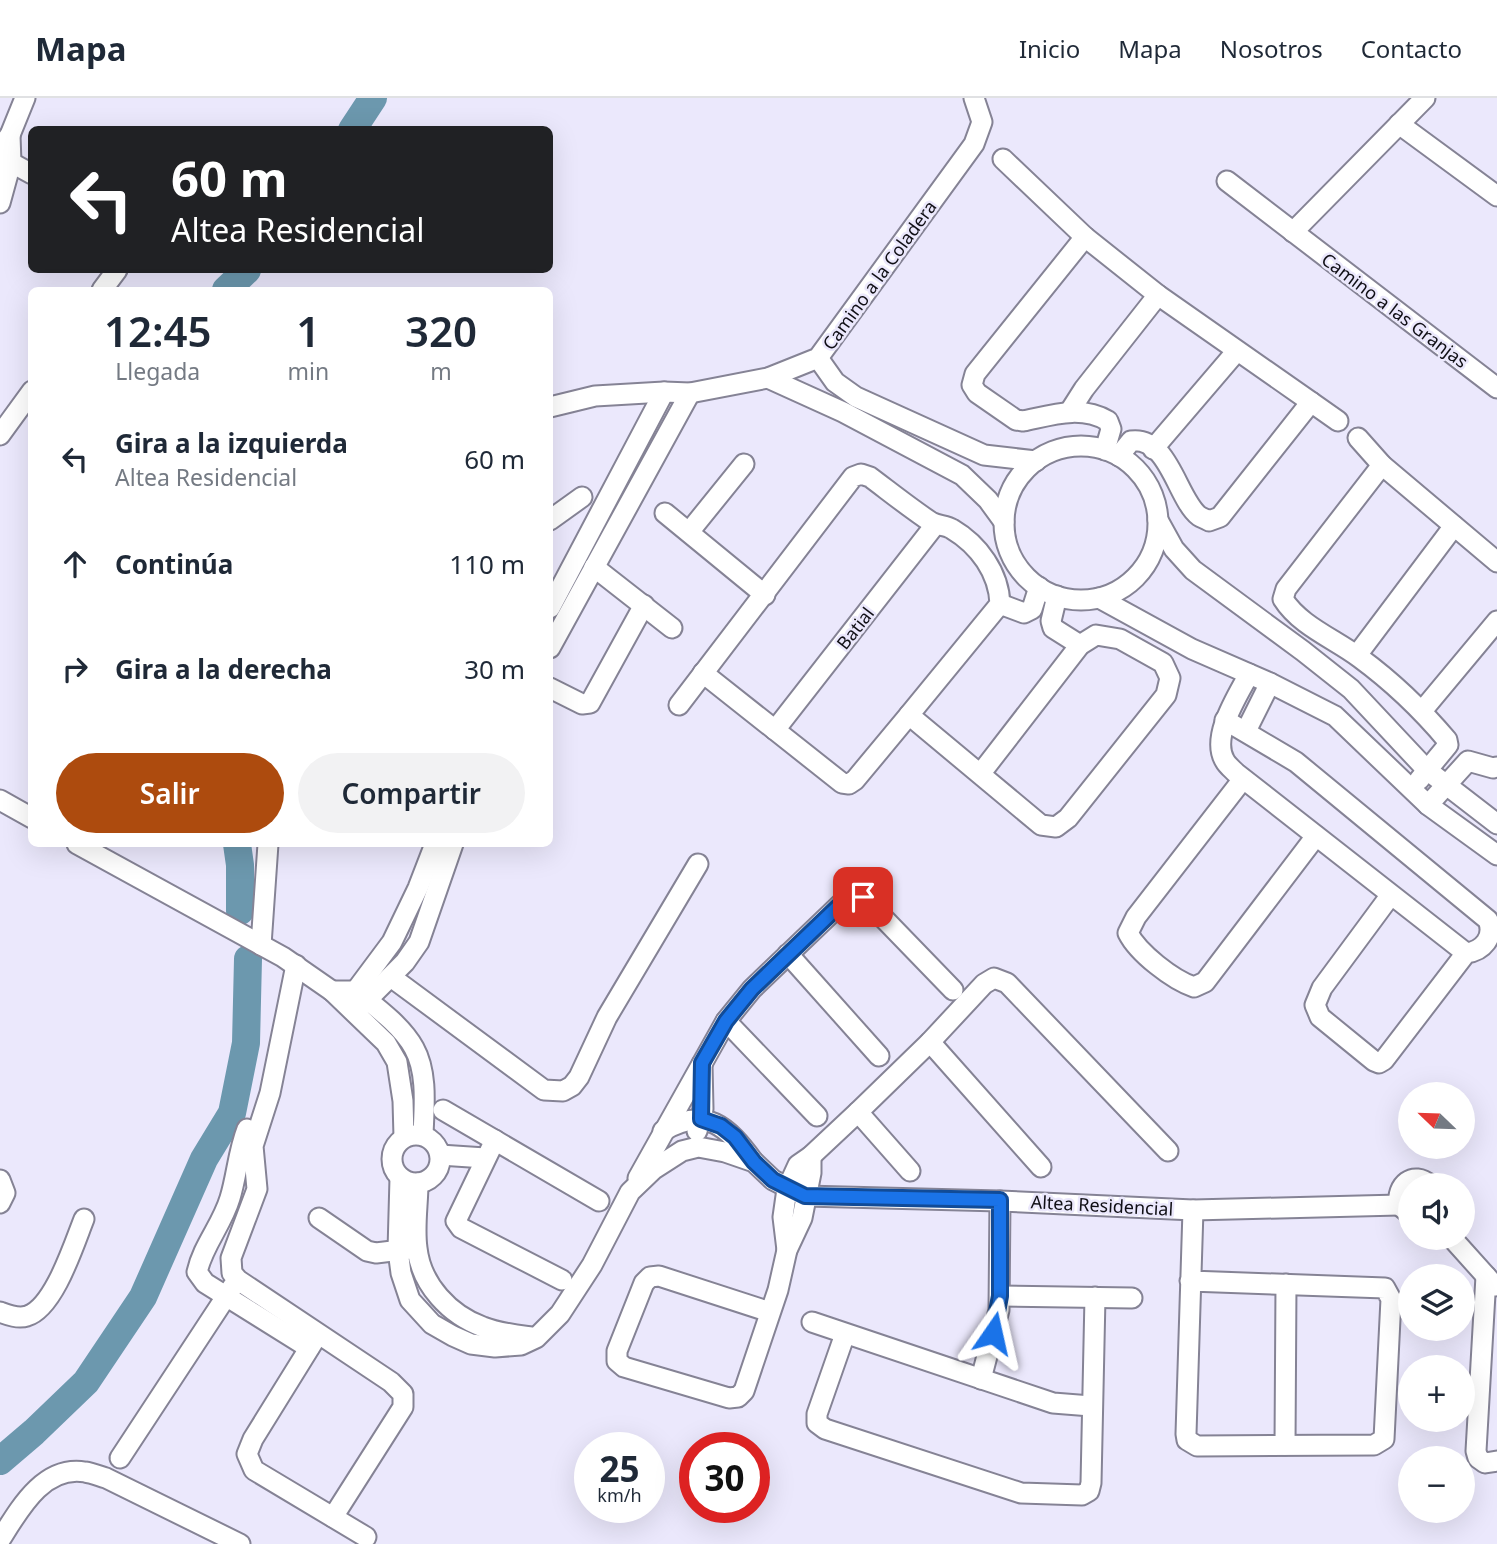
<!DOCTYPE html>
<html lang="es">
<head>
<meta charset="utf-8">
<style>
  :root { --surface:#fff; --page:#f2f2f3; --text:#1f2937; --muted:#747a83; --line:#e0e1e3; --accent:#ad4b0e }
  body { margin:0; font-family:"Noto Sans",sans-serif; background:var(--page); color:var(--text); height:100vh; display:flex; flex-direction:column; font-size:26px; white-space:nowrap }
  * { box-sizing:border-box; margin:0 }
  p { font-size:23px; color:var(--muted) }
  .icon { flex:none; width:38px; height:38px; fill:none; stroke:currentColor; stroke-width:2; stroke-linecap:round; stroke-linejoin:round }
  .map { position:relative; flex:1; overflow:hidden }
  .side { position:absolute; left:28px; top:189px; width:525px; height:560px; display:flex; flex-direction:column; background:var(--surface); border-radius:10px; box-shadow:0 7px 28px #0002 }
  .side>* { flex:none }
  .top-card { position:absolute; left:28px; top:28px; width:525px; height:147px; border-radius:10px; box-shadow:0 7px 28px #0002; background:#202124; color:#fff; overflow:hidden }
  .needle { width:46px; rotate:293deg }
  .buttons { position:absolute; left:1398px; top:984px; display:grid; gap:14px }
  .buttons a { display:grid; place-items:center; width:77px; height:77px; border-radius:50%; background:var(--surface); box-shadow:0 7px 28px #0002; font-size:35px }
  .speed { position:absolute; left:574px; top:1334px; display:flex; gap:14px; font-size:35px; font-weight:700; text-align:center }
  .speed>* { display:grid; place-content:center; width:91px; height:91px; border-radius:50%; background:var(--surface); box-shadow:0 7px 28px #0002; line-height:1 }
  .speed small { font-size:18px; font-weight:400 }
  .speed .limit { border:10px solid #d22; background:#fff; color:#111 }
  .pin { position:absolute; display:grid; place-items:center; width:60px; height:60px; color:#fff; margin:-30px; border-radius:14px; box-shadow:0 4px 10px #0006 }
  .me { position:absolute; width:77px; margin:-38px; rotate:11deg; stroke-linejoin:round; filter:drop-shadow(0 0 5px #0008) }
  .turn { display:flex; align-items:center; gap:24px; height:147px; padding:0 28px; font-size:32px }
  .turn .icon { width:91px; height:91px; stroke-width:2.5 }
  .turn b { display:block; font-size:49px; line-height:60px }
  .eta { display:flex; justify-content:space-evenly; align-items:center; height:119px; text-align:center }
  .eta b { font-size:42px; font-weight:600; line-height:49px }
  .cta { display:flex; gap:14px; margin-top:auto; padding:14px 28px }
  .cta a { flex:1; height:80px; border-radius:42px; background:var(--accent); color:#fff; font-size:28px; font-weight:600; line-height:80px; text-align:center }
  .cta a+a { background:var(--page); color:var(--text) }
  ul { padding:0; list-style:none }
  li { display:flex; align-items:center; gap:21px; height:105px; padding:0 28px }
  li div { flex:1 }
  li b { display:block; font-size:26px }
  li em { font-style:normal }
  header { display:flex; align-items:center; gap:42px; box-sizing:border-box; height:98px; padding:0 35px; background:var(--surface); border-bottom:2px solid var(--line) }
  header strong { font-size:33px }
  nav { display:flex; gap:38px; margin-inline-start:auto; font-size:24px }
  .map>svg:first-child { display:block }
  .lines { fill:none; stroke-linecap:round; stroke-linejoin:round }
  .river { stroke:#6c98ae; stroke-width:28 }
  .minor-casing { stroke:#858395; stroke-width:23 }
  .minor { stroke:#fff; stroke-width:19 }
  .route-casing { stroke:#114b97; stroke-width:18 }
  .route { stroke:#1a73e8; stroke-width:12 }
  .labels { text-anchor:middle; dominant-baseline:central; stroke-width:5; stroke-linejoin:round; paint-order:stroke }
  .street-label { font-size:18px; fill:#100f15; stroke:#ebe8fc }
</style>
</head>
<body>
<header>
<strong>Mapa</strong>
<nav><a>Inicio</a><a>Mapa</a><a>Nosotros</a><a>Contacto</a></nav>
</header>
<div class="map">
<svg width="1497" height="1446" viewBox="0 0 1497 1446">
  <rect width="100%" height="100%" fill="#ebe8fc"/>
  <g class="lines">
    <g class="river">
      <polyline points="352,32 373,0"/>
      <polyline points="226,192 247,172"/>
      <polyline points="237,746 240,767 240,813"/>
      <polyline points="0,1363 34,1334 86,1284 143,1199 204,1061 232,1015 246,945 248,861"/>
    </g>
    <g class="minor-casing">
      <g id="minor">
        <polyline points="1399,26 1497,98"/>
        <polyline points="3,46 10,37 25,0"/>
        <polyline points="1,59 32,76"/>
        <path d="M1003,61L1085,139L1158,197L1311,304L1220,419L1209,423C1206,421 1202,420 1199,418C1177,401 1169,338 1131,343L1119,358"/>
        <polyline points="1227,83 1497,290"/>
        <polyline points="0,105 11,65 10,37"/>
        <polyline points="1293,134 1425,0"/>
        <path d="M1085,139L975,276L972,287L977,295L1016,322L1023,323C1052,317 1081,307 1108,323L1111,331L1105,352"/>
        <polyline points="102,192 117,172"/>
        <polyline points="818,260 835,284 856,299 984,357 1036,363"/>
        <polyline points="768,280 843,314 962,377 988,402 1004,424"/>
        <polyline points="1311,304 1338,323"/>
        <polyline points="550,309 595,298 664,294 690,295 768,280 818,260 974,46 982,24 974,0"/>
        <polyline points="1070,313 1084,291 1158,197"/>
        <polyline points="0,337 32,293"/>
        <polyline points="1358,340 1382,367 1497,464"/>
        <circle cx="1081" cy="425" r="77"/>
        <polyline points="1153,351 1236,254"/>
        <path d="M1382,367L1286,491L1283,501C1300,528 1335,541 1360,560C1394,585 1420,610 1447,642L1448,647L1419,682"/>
        <polyline points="665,415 765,497"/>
        <polyline points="550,422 582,399"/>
        <polyline points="1158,422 1174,451 1193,472 1303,553 1351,591 1427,672 1497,726"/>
        <polyline points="689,434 744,366"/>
        <polyline points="594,469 672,530"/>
        <polyline points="1057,498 1051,523 1053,530 1080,547"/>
        <polyline points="1099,500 1192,551 1270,585 1335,618 1428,707 1497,757"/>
        <polyline points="1000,506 1024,515 1032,511 1039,489"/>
        <polyline points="550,510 664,294"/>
        <polyline points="550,550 690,295"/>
        <polyline points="1357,557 1454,428"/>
        <polyline points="703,575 842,685 849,686 855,682 909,617"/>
        <path d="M1249,576C1238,597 1210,639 1225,663C1227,667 1232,671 1236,675L1466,855"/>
        <polyline points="550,590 582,606 590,605 644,507"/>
        <path d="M679,607L853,379L861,376L870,379C890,394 910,410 931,424C938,428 946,427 952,431C979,447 999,475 1000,506L909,617L1041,727L1056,729L1068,720L1166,597L1170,580L1163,565L1120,541L1096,537L1080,547L981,675"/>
        <polyline points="1422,613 1497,523"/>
        <path d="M1225,622L1296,664L1488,822C1495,839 1483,853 1466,855L1384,962L1379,965L1374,963L1320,919L1315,907L1322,890L1390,798"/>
        <polyline points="775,632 935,427"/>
        <polyline points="1246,633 1270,585"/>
        <path d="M1243,681L1136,819L1128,835C1138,855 1173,882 1194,889L1205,884L1316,738"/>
        <polyline points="0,702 32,720"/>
        <polyline points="1428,707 1468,663 1493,670 1497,669"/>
        <polyline points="77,746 283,859 332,893 386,945 397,964 403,1003 404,1039"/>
        <polyline points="261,847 268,746"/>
        <polyline points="788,856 879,958"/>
        <polyline points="296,867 270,995 253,1048 257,1091 231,1160 232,1175 238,1182 391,1284 403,1296 403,1309 333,1419"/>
        <polyline points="391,879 544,992 563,993 572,988 579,979 607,919 698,766"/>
        <path d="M332,893H356C376,909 402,928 414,950C428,975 424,1010 423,1037"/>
        <polyline points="348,903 392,844 418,790 435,746"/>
        <polyline points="355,914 405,864 419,844 453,746"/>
        <polyline points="726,923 817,1018"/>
        <polyline points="930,944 1041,1069"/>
        <polyline points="443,1012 599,1103"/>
        <polyline points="858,1014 910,1073"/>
        <path d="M247,1031C238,1054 237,1077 230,1100C222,1127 203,1147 197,1174L205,1185L309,1250"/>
        <path d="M663,1033C706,1007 728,1029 753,1063"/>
        <polyline points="697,1033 703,1011 702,966"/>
        <circle cx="416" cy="1061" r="24"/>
        <polyline points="495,1042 456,1123 461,1130 562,1182"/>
        <polyline points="440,1057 485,1060"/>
        <polyline points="400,1080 398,1152 401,1175 410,1202 432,1226 453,1238 471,1246 495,1249 521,1247 536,1240 560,1216 592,1167 630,1094 654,1071 682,1053 698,1049 725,1054 754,1064 773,1082 805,1098 1000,1103 1193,1112 1399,1107"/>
        <polyline points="638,1080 726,923 752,891 847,800 855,796 863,799 953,892"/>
        <polyline points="0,1082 5,1095 0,1105"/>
        <path d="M418,1085C418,1106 414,1129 417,1150C421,1187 450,1217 483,1229C498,1235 516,1237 531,1239"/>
        <path d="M1410,1116L1399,1107C1396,1087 1413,1072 1430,1087"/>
        <polyline points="319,1120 367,1153 376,1155 409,1151"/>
        <polyline points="1451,1139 1495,1188"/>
        <polyline points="787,1152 783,1119 787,1091 798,1067 811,1058 858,1014 930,944 984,886 994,880 1007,885 1168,1053"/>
        <polyline points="1486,1178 1476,1353 1478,1360 1485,1365 1497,1363"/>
        <polyline points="1190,1183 1385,1190 1391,1201 1384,1341 1374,1347 1197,1348 1187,1342 1186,1336 1193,1112"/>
        <polyline points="1000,1198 1132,1200"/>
        <path d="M0,1214C8,1217 18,1221 27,1218C54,1210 74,1146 84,1121"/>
        <polyline points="770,1214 659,1178 650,1179 644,1185 617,1253 617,1263 624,1269 729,1300 738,1299 744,1293 778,1192 787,1152 802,1120 811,1075 811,1058"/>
        <polyline points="812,1224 1053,1305 1091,1308"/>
        <polyline points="845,1236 817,1316 817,1325 825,1331 1021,1395 1082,1397 1089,1393 1091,1385 1095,1199"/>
        <polyline points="315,1241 253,1341 247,1356 254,1372 366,1439"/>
        <polyline points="981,1281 999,1212 1000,1103"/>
        <polyline points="1285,1347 1286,1186"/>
        <polyline points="120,1360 233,1188"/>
        <path d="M0,1442C19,1412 43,1367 85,1374C92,1375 99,1378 106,1380L240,1446"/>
      </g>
    </g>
    <use href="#minor" class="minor"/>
  </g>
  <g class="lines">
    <g class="route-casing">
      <polyline id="route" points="863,799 855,796 847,800 752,891 726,923 702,965 701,1021 721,1028 735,1039 754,1064 773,1082 805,1098 1000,1102 1000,1198 993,1235"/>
    </g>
    <use href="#route" class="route"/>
  </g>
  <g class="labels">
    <g class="street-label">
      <text transform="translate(879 177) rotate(-54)">Camino a la Coladera</text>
      <text transform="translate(1395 212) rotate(37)">Camino a las Granjas</text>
      <text transform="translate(855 530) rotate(-52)">Batial</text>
      <text transform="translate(1102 1107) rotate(3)">Altea Residencial</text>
    </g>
  </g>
</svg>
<div class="buttons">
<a><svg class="needle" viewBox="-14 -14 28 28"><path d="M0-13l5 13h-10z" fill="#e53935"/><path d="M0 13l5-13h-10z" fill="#747a83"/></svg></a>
<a><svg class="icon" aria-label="sound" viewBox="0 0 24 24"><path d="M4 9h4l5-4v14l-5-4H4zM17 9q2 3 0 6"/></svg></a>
<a><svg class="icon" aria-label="layers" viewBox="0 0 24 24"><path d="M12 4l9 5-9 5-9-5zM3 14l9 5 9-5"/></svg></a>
<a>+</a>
<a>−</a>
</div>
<div class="speed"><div>25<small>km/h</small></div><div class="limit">30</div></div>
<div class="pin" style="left:863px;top:799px;background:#d93025"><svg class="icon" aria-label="arrive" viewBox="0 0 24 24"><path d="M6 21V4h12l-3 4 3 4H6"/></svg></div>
<svg class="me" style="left:993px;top:1235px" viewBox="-20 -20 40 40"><path d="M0-17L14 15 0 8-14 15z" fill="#1a73e8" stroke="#fff" stroke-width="4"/></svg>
<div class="top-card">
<div class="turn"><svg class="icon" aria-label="left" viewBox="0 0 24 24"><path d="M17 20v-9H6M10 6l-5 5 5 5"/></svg><div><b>60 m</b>Altea Residencial</div></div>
</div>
<section class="side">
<div class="eta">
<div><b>12:45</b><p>Llegada</p></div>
<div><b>1</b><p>min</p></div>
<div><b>320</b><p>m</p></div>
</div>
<ul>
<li><svg class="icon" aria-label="left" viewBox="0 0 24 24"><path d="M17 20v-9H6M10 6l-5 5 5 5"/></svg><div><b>Gira a la izquierda</b><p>Altea Residencial</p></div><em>60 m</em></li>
<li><svg class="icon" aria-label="ahead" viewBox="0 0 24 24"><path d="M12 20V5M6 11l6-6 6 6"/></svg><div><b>Continúa</b></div><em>110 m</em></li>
<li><svg class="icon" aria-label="right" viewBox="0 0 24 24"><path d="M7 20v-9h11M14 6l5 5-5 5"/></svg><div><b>Gira a la derecha</b></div><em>30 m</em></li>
</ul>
<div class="cta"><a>Salir</a><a>Compartir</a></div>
</section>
</div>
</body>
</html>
